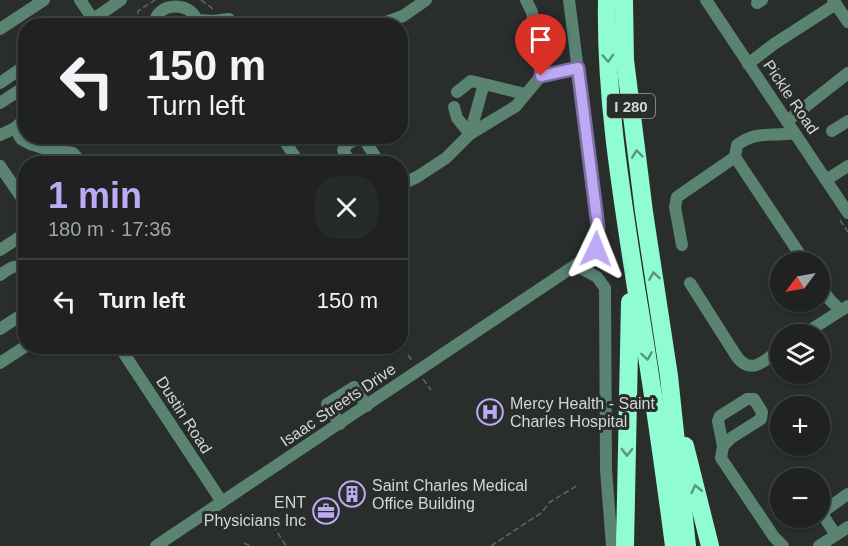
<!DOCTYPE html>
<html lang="en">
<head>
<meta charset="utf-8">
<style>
  :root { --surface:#1f2221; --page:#272a2a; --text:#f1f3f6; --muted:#a1a4a5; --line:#3c3f3f; --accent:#bea9f5 }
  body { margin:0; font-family:Helvetica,sans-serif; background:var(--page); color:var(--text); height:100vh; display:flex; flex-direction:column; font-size:22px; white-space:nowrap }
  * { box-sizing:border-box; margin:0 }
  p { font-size:20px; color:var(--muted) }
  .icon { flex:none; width:33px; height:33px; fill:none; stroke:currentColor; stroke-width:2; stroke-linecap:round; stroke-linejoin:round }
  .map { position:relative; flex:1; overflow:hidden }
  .panel { position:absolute; left:18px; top:156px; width:390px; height:198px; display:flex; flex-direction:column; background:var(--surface); border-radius:24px; box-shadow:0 2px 4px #0004,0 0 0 2px var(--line) }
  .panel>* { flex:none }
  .banner { position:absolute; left:18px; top:18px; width:390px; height:126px; border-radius:24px; box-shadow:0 2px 4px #0004,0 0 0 2px var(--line); background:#1f2221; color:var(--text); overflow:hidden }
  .needle { width:39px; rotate:238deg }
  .fabs { position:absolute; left:770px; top:252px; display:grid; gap:12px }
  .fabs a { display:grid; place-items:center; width:60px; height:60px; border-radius:50%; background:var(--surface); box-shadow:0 2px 4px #0004,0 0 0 2px var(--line); font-size:30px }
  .pin { position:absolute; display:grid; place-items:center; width:51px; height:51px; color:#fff; margin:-62px -26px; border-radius:50% 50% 50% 0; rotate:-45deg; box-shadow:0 0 6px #0007 }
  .pin .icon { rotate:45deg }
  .me { position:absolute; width:66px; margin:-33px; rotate:2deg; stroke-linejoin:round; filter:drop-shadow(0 0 4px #0008) }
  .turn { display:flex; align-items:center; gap:21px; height:126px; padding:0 30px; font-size:27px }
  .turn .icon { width:78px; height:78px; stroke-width:2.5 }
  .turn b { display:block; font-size:42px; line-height:51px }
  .round { display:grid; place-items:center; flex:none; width:63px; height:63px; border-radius:24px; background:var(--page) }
  .headline { display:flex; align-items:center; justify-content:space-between; height:102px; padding:0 30px }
  h1 { font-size:36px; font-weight:800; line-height:45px; color:var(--accent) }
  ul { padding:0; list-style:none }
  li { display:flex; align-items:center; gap:18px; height:84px; padding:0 30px; border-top:2px solid var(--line) }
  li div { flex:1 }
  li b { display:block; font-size:22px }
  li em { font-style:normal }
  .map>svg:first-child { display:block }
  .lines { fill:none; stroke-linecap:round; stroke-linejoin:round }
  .path { stroke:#626664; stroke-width:1.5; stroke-dasharray:6 3; stroke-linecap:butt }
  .minor { stroke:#5a8372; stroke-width:12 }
  .highway { stroke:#8ffdd1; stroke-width:18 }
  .oneway { stroke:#5c967e }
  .route-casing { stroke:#7c6e9f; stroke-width:15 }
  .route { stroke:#bea9f5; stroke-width:10 }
  .labels { text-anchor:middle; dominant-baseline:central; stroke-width:6; stroke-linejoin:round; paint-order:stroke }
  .shield { fill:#292e2c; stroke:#9fa4a2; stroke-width:1.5 }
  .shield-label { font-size:15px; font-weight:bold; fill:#d2d6d4 }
  .street-label { font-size:16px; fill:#d2d6d4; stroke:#292e2c }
  .poi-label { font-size:16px; fill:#d2d6d4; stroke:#292e2c; text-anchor:start }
</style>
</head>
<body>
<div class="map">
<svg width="848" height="546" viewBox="0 0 848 546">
  <rect width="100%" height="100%" fill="#292e2c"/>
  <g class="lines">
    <g class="path">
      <polyline points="201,0 212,8 211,12"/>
      <polyline points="138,14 138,11 155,0"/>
      <polyline points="840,220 848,232"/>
      <polyline points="408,355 413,362"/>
      <polyline points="423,379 431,390"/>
      <polyline points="273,525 286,546"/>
      <polyline points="244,543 250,546"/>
      <polyline points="491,546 541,513 550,502 578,485"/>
    </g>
    <g class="minor">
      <polyline points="80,0 97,25"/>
      <polyline points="526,0 532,12 541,76"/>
      <polyline points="706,0 848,213"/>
      <polyline points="833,0 848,22"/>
      <polyline points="757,3 762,0"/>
      <polyline points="197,20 214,21 229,19"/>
      <polyline points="83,26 121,0"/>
      <polyline points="131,26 154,22"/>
      <path d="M155,26C153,0 198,0 197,26"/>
      <polyline points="375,26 403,16 426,0"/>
      <polyline points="0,29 44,0"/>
      <polyline points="748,64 774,44 836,4"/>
      <polyline points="0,83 26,65"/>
      <polyline points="457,92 471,81 488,85"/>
      <polyline points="0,103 26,86"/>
      <polyline points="454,107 457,118 470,134"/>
      <polyline points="26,118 15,128 21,139 30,144 43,148 73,153 83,164"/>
      <polyline points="787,121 848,73"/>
      <polyline points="832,131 848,121"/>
      <path d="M794,133C772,137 757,130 737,145L735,157L805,262"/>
      <polyline points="470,134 483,87 488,85 525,94"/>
      <polyline points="0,135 15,128"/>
      <polyline points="281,136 300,164"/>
      <path d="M351,164L343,150C347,142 355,139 364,139L380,164"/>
      <polyline points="0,166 26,204"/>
      <polyline points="826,180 848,166"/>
      <polyline points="400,185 417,177 446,158 470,134 516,106 541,76 578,68"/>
      <polyline points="682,245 675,207 677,197 735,157"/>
      <polyline points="0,250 26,233"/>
      <polyline points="577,266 597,277 605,288 606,470 612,546"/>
      <path d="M0,275C9,269 16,262 26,270"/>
      <path d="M690,283L737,357C752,376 764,360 780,350"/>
      <polyline points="819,283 829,299 840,310 843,309"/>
      <polyline points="0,329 26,312"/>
      <polyline points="804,334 848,306"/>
      <polyline points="119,346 222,502"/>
      <polyline points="0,363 26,346"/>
      <polyline points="340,424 327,404 354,387 367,406"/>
      <polyline points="723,446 731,438 761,419 762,412 754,399 747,399 720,416 718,421 723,446 721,458 774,537 783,546"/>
      <polyline points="848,494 824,511 824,517 836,535 848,527"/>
      <polyline points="156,546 592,254 598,242 598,227 569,0"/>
      <polyline points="819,546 836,535"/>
    </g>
    <g class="highway">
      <path d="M607,0C605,98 622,197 637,294C651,378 663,462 674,546"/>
      <polyline points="624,0 625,60 644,212 669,376 687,546"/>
      <polyline points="685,446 710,546"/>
      <polyline points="625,546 630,302"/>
    </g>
  </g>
  <defs><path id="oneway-chevron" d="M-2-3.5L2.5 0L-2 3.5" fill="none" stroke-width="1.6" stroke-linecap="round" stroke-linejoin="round" transform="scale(1.5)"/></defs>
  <g class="oneway">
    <use href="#oneway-chevron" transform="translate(608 58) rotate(87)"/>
    <use href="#oneway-chevron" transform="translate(637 154) rotate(-97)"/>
    <use href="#oneway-chevron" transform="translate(654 276) rotate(-99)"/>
    <use href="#oneway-chevron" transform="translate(647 356) rotate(81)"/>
    <use href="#oneway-chevron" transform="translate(627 452) rotate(91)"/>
    <use href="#oneway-chevron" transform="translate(696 489) rotate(-103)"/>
  </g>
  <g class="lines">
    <g class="route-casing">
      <polyline id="route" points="541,76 578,68 598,227 596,249"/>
    </g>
    <use href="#route" class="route"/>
  </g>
  <defs>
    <g id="hospital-ring" transform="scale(1.35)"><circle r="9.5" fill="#292e2c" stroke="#bea9f5" stroke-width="1.5"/><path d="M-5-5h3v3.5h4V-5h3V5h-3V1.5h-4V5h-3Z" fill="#bea9f5"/></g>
    <g id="building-ring" transform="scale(1.35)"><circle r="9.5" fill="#292e2c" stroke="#bea9f5" stroke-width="1.5"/><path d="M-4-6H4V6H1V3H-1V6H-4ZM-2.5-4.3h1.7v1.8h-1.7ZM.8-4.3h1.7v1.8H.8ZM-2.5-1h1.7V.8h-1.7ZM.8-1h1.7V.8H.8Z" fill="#bea9f5"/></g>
    <g id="office-ring" transform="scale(1.35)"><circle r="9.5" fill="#292e2c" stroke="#bea9f5" stroke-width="1.5"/><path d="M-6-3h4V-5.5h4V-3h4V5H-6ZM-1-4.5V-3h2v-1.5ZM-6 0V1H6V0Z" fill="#bea9f5"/></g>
  </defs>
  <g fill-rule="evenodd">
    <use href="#hospital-ring" x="490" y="412"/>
    <use href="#building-ring" x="352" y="494"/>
    <use href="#office-ring" x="326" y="511"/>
  </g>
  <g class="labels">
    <rect class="shield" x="607" y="94" width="48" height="24" rx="4.5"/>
    <g class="shield-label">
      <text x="631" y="106">I 280</text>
    </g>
    <g class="street-label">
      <text transform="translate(791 97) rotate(56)">Pickle Road</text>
      <text transform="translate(338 405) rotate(-34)">Isaac Streets Drive</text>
      <text transform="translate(184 415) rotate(57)">Dustin Road</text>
    </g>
    <g class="poi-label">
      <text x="510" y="403">Mercy Health - Saint<tspan x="510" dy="18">Charles Hospital</tspan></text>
      <text x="372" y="485">Saint Charles Medical<tspan x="372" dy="18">Office Building</tspan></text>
      <text x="306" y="502" text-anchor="end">ENT<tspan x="306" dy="18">Physicians Inc</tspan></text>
    </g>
  </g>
</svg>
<div class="fabs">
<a><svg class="needle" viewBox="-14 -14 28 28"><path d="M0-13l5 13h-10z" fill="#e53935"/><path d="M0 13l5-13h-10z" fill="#a1a4a5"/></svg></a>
<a><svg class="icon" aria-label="layers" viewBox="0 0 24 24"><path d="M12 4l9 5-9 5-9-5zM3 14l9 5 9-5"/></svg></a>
<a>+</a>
<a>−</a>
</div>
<div class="pin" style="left:541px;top:76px;background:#d93025"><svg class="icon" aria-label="arrive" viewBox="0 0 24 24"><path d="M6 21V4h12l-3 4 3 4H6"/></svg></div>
<svg class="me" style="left:596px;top:249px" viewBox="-20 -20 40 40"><path d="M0-17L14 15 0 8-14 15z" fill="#bea9f5" stroke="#fff" stroke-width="4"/></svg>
<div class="banner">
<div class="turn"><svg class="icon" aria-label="left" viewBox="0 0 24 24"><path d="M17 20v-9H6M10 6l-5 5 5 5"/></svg><div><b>150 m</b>Turn left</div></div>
</div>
<section class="panel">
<div class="headline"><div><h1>1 min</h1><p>180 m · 17:36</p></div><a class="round"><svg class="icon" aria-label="close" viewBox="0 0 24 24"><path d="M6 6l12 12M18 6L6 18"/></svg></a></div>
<ul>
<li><svg class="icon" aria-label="left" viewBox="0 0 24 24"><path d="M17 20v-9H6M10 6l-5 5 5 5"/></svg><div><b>Turn left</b></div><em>150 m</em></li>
</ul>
</section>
</div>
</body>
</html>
